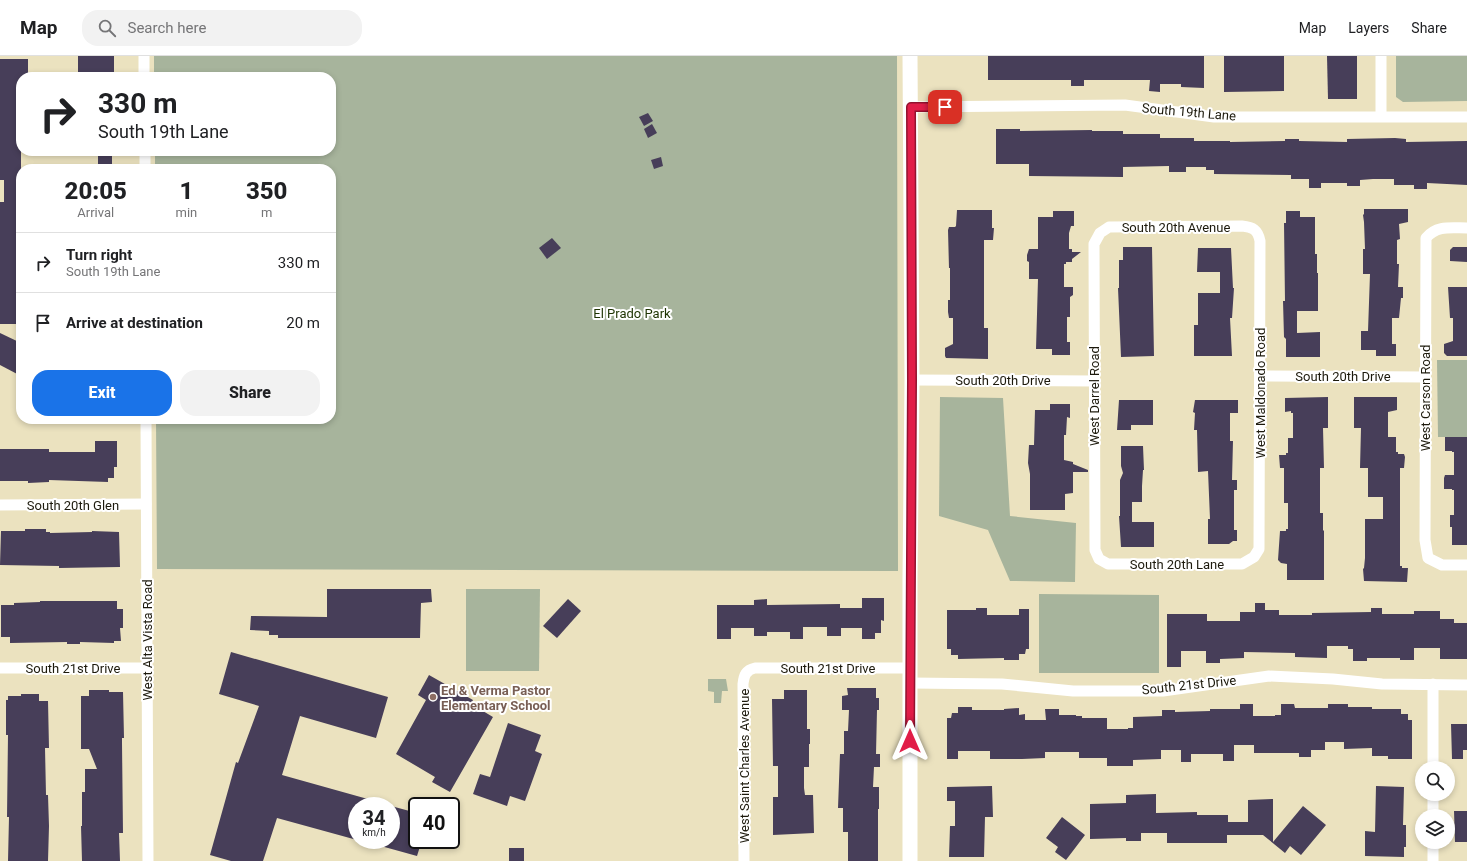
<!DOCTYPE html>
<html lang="en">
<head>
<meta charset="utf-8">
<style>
  :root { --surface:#fff; --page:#f2f2f2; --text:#202124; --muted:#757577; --line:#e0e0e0; --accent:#1a73e8 }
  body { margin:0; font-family:Roboto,sans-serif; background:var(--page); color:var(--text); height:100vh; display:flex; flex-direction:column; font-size:15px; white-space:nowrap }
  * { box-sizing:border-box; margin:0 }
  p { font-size:13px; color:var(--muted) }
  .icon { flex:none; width:22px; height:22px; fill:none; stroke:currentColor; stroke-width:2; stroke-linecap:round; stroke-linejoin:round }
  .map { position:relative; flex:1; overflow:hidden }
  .side { position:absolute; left:16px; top:108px; width:320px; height:260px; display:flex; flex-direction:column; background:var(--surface); border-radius:16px; box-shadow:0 2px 6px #0003 }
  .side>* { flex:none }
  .hud { position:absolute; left:16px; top:16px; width:320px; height:84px; border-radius:16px; box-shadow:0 2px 6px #0003; background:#fff; color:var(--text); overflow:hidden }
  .buttons { position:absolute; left:1415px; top:705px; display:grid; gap:8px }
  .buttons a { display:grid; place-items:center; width:40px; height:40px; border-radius:50%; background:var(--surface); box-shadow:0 2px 6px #0003; font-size:20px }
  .speed { position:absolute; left:348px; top:741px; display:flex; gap:8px; font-size:20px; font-weight:700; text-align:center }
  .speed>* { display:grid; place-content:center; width:52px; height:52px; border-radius:50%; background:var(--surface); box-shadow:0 2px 6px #0003; line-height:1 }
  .speed small { font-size:10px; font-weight:400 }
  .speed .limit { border:2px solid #111; border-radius:6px; background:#fff; color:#111 }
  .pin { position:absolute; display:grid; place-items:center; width:34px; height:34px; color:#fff; margin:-17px; border-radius:8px; box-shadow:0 2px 6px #0006 }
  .me { position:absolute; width:44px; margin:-22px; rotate:0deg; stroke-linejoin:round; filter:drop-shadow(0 0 3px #0008) }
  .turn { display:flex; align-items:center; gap:14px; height:84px; padding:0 16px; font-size:18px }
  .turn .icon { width:52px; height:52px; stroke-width:2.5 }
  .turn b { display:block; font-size:28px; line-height:34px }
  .eta { display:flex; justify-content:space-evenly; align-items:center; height:68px; text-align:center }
  .eta b { font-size:24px; font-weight:800; line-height:28px }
  .button { display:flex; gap:8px; margin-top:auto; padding:8px 16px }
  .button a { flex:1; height:46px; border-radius:16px; background:var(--accent); color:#fff; font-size:16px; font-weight:800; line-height:46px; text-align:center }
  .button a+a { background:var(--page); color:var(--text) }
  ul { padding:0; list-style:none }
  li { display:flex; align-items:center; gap:12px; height:60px; padding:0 16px; border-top:1px solid var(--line) }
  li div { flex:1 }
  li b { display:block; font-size:15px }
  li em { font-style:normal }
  header { display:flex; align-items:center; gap:24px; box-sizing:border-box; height:56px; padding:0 20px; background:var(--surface); border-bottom:1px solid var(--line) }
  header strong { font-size:19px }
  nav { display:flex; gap:22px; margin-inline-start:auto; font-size:14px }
  .search { width:280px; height:36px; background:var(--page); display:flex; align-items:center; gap:10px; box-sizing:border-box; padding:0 14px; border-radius:16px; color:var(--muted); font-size:15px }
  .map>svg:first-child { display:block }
  .green { fill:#a7b49c }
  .building { fill:#473e59 }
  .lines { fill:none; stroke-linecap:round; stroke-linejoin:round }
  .street { stroke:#fff; stroke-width:11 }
  .secondary { stroke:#fff; stroke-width:15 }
  .route-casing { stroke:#92132f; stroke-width:10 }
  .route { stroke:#e11d48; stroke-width:7 }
  .education-dot { fill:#8d6e63; stroke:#fff; stroke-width:1.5 }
  .labels { text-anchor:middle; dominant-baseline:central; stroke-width:4; stroke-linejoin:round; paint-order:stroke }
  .street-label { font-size:13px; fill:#1c190c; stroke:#fff }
  .park-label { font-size:13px; fill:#1d3301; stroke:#fff }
  .education-label { font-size:13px; font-weight:bold; fill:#785e54; stroke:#fff; text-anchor:start }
</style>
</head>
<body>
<header>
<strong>Map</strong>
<div class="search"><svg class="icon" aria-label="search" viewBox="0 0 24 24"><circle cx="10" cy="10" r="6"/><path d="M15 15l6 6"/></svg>Search here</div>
<nav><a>Map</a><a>Layers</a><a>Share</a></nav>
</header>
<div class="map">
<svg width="1467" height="805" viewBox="0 0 1467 805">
  <rect width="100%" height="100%" fill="#ebe2bf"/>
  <g class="green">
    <polygon points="154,0 897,0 898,515 157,513 156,363 331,363 331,113 155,113 155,95 331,95 331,21 154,21"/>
    <polygon points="1396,0 1467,0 1467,45 1403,46 1396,41"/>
    <polygon points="1437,304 1467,304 1467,381 1438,381"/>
    <polygon points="940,341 1003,342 1010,460 1076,467 1075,526 1010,525 988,474 939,460"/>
    <polygon points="466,533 540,533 539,615 466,615"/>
    <polygon points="1039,538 1159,539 1159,617 1039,617"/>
    <polygon points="708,623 726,623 728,635 722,635 721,647 714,647 714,636 708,635"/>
  </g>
  <g class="building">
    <rect x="78" y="0" width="36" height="21"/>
    <polygon points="988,0 1204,0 1204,32 1181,31 1181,28 1160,28 1160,36 1149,35 1150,24 1084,24 1084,30 1071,30 1071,24 988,24"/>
    <polygon points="1224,0 1284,0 1284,35 1224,36"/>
    <polygon points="1327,0 1357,0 1357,43 1328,43"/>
    <polygon points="0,3 28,3 28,21 21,21 21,133 20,133 21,268 0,268 0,146 4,146 4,124 0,124"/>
    <polygon points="648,57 653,65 644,70 639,61"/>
    <polygon points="652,68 657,77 648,82 644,73"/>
    <polygon points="996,73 1020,73 1020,75 1092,74 1092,75 1123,75 1123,78 1160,78 1160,82 1194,82 1194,85 1230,85 1230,86 1285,85 1285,83 1299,83 1299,85 1347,86 1347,83 1395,82 1406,83 1406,86 1467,85 1467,129 1427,127 1427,133 1414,133 1414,129 1394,129 1394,123 1373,123 1360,124 1360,130 1347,130 1347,127 1321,127 1321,132 1309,132 1309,123 1291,123 1291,119 1214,118 1214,114 1206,114 1206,111 1186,111 1186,116 1169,116 1169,110 1123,111 1123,121 1029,120 1029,108 996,108"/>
    <rect x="98" y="100" width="14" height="13"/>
    <polygon points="661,101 663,110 654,113 651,104"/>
    <polygon points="1364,153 1408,153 1408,166 1399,168 1400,183 1397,184 1397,208 1399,208 1398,231 1403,231 1403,242 1401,242 1399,262 1392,262 1392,288 1396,288 1396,300 1376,300 1376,294 1361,294 1361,275 1368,275 1370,218 1363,218 1363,193 1365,193 1364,166 1363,159 1364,158"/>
    <polygon points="957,154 992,154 992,172 994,172 993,184 984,184 984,272 988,272 988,303 946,302 945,300 945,292 953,288 953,262 949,262 948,256 948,244 950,244 950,212 949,212 948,174 949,171 955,171 956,170"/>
    <polygon points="1053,155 1074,155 1074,170 1071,170 1069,177 1069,193 1072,193 1072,196 1081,196 1072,203 1072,206 1066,206 1066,208 1064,208 1064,231 1073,231 1073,239 1070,241 1070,261 1067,261 1067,286 1070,286 1070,299 1052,299 1052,293 1036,293 1038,223 1029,223 1029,206 1027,205 1027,199 1029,193 1038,193 1038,161 1053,161"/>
    <polygon points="1286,155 1300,155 1300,161 1315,161 1315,198 1317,198 1317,217 1318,217 1318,255 1297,255 1297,277 1320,276 1320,301 1286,301 1286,283 1284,281 1283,245 1285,245 1284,167 1286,167"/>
    <polygon points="552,182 561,192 547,203 539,192"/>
    <polygon points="1123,191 1152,191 1154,300 1121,301 1118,232 1119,232 1119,204 1123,204"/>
    <polygon points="1453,191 1467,191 1467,206 1450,205 1450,194"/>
    <polygon points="1198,192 1231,192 1233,232 1234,232 1232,262 1230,262 1232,300 1194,300 1194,269 1198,269 1198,237 1220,237 1220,216 1197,216"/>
    <polygon points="1448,231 1467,231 1467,300 1447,300 1444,297 1444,288 1453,285 1453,262 1450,262"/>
    <polygon points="0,277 21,287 21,320 0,309"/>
    <polygon points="1328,341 1328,372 1323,372 1324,412 1320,412 1320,457 1323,457 1323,474 1324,475 1324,524 1287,524 1287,508 1281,507 1278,504 1280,475 1286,475 1286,473 1288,473 1288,447 1284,447 1284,412 1280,412 1279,399 1286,399 1286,397 1288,397 1288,382 1293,382 1293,357 1291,357 1291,355 1285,356 1285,342"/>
    <polygon points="1354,341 1397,341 1397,354 1388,356 1388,381 1396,381 1396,396 1398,396 1398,398 1404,398 1405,401 1404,412 1400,412 1400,510 1402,510 1402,512 1408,512 1407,526 1364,525 1363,513 1364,512 1365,502 1365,463 1383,463 1383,441 1368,441 1368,412 1360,412 1361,372 1354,372"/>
    <polygon points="1119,344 1153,344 1153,369 1131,369 1131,374 1117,374"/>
    <polygon points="1195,344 1238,344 1238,357 1230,357 1230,385 1233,385 1232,424 1237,424 1237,434 1234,434 1234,474 1237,474 1237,485 1233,485 1229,488 1208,488 1208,463 1210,463 1208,415 1198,416 1197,374 1194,374 1195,357 1193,356"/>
    <polygon points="1050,348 1070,348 1070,362 1067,361 1066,379 1064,379 1064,404 1073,406 1073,408 1088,414 1088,416 1073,416 1073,437 1065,438 1065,454 1030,454 1030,418 1028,407 1029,389 1034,389 1035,354 1050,354"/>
    <polygon points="1445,381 1467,381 1467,489 1452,489 1452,471 1450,471 1450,459 1454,459 1454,434 1452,434 1452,433 1444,433 1444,422 1445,419 1454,419 1454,396 1452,396 1452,395 1445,395"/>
    <polygon points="95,385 117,385 117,411 114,411 114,422 108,422 108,426 49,424 49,426 28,427 28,425 0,425 0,393 49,393 49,396 95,396"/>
    <polygon points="1121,390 1143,390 1144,414 1143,414 1142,430 1142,446 1132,446 1132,466 1154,466 1154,491 1121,491 1119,460 1120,460 1120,424 1123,417 1121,410"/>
    <polygon points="25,473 46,473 46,476 50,476 50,477 92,476 92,475 119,476 120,511 59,512 59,510 0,509 1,475 25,475"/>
    <polygon points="327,533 431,533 432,546 421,547 420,582 278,582 278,579 269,579 269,575 250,574 251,560 327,561"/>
    <polygon points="862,542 884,542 884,565 881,564 881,577 875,577 875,583 862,583 862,572 841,572 841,580 827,580 827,571 803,571 803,583 790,583 790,576 767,576 767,580 754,580 754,572 731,572 731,583 717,583 717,549 754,549 754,544 767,543 767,549 840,548 840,552 862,552"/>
    <polygon points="568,543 581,555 557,582 543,570"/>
    <polygon points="40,545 117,545 117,553 123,553 123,572 120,572 121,585 114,585 114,587 80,586 80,588 67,588 67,586 10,587 10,581 1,581 1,549 14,549 14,547 40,546"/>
    <polygon points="1255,547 1265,547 1265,554 1279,554 1279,559 1312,559 1312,557 1371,556 1371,552 1382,552 1382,558 1414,558 1414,555 1440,555 1440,563 1454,563 1454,567 1467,567 1467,603 1440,603 1440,592 1414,592 1414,604 1400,604 1400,602 1367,602 1367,605 1353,605 1353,593 1348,593 1348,590 1327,590 1327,602 1295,601 1295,597 1244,596 1244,602 1220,603 1220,607 1206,607 1206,595 1181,595 1181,611 1167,611 1167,558 1207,558 1207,565 1240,565 1240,556 1255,556"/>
    <polygon points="976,552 987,552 987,559 1019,559 1019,553 1029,553 1029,593 1026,593 1025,598 1019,598 1019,604 1004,604 1004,602 958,603 958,599 951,599 951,593 947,593 947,554 976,554"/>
    <polygon points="231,596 388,641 376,682 300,660 282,719 382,747 382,750 357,750 357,784 277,762 263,805 231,805 210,799 236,706 238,707 259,650 219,638"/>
    <polygon points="429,619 473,644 471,648 493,661 450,736 432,726 435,721 396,698 426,644 418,639"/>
    <polygon points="847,632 876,632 876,642 879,642 879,654 877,654 876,698 880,698 880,711 874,711 873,731 879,731 879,753 878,753 878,805 848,805 848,776 843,776 843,752 838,752 840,698 844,698 844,675 848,675 849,654 842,654 842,640 848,639"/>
    <polygon points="89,634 109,634 109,636 123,636 124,682 122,682 122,687 123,777 119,777 120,805 82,805 81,770 82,770 82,736 85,736 85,713 97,713 89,693 81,693 81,640 89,640"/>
    <polygon points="784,634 807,634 807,673 810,673 810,688 809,688 809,711 804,711 804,732 805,739 813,739 814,777 773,779 773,741 778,741 778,710 773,710 772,643 784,643"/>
    <polygon points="21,638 39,638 39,645 48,645 49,692 45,692 46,739 48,739 49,770 48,805 8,805 9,761 7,761 8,679 6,679 6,644 8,644 8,640 21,640"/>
    <polygon points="1240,648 1253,648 1253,660 1275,660 1275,659 1281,659 1281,648 1294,648 1295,652 1328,652 1328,648 1348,648 1348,651 1372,651 1372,653 1401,653 1401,658 1408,658 1408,664 1412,664 1412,703 1388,703 1388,700 1372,700 1372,692 1344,693 1344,686 1325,686 1325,694 1311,694 1311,701 1299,701 1299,697 1254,697 1254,689 1234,689 1234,705 1223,705 1223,698 1191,698 1191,706 1181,706 1181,694 1161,694 1161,703 1133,704 1133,710 1107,710 1107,702 1079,702 1079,696 1045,696 1045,702 1022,703 990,703 990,695 958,695 958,703 947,703 947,662 951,662 952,657 958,657 958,651 972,651 972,654 1004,654 1004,653 1019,652 1019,659 1025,658 1025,664 1046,664 1045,653 1059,653 1059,659 1076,659 1076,660 1082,660 1082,662 1107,662 1107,673 1128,673 1128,672 1133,672 1133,661 1162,660 1162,654 1175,654 1175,656 1210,655 1210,653 1240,653"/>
    <polygon points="508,667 541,679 535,695 542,698 525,745 510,740 507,750 473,738 480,718 490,721"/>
    <polygon points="1451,668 1467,668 1467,694 1463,694 1463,703 1452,703"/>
    <polygon points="992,730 993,761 985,761 984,801 949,801 950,770 955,770 955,745 947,745 947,731"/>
    <polygon points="1376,730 1404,731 1403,769 1406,769 1406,791 1404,791 1404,801 1365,800 1365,775 1375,776"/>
    <polygon points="1156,738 1156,757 1197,756 1197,759 1228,759 1228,766 1248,766 1248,744 1273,743 1273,786 1303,750 1326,769 1301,799 1290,790 1285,797 1263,779 1227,779 1227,787 1167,787 1167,777 1141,777 1141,785 1126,785 1126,782 1090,783 1090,748 1126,747 1126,739"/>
    <polygon points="391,750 417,757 417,784 422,784 417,800 370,787 370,784 391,784"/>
    <polygon points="1454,755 1467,755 1467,786 1455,786"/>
    <polygon points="1062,761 1085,779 1066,804 1055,796 1058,791 1046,782"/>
    <rect x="509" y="792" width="15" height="13"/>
  </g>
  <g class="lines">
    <g class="street">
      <polyline points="144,0 144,21"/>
      <polyline points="911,51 1125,49 1214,61 1467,61"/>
      <polyline points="1381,60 1381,0"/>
      <polyline points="145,95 145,113"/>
      <path d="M1242,170C1253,171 1258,174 1260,185L1259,493L1254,501L1242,508H1108L1099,503L1095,494L1094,188L1100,177L1109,171Z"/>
      <path d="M1467,172C1451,172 1437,169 1426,182L1425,484L1428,502L1442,509H1467"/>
      <polyline points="1260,320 1425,321"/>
      <polyline points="912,324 1093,325"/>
      <polyline points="146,363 148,805"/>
      <polyline points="0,449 146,448"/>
      <polyline points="0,612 147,612"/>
      <polyline points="910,627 1002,628 1073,635 1163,635 1269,620 1333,623 1382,628 1467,629"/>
      <polyline points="1433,628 1433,712"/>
      <polyline points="1433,738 1433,760"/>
      <polyline points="1433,786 1433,805"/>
      <path d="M744,805L743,628C744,619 746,614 755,612H910"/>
    </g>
    <polyline class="secondary" points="910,805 910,523 912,324 910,0"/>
  </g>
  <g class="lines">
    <g class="route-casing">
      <polyline id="route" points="910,685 912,324 911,51 945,51"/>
    </g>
    <use href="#route" class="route"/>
  </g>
  <circle class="education-dot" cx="433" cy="641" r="4"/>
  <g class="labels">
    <g class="street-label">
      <text transform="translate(1189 56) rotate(5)">South 19th Lane</text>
      <text x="1176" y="171">South 20th Avenue</text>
      <text x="1343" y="320">South 20th Drive</text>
      <text x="1003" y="324">South 20th Drive</text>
      <text transform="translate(1260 337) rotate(-90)">West Maldonado Road</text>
      <text transform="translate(1094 340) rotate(-90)">West Darrel Road</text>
      <text transform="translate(1425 342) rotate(-90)">West Carson Road</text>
      <text x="73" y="449">South 20th Glen</text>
      <text x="1177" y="508">South 20th Lane</text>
      <text transform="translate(147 584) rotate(-90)">West Alta Vista Road</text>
      <text x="73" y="612">South 21st Drive</text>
      <text x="828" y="612">South 21st Drive</text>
      <text transform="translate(1189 629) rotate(-6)">South 21st Drive</text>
      <text transform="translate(744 710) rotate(-90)">West Saint Charles Avenue</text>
    </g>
    <g class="park-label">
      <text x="632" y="257">El Prado Park</text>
    </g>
    <g class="education-label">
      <text x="441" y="634">Ed &amp; Verma Pastor<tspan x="441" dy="15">Elementary School</tspan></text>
    </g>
  </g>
</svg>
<div class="buttons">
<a><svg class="icon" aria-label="search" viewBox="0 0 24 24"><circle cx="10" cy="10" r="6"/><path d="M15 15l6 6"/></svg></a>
<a><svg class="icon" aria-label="layers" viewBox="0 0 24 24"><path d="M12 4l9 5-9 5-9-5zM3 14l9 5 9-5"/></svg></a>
</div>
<div class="speed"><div>34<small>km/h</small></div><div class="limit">40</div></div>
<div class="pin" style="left:945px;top:51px;background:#d93025"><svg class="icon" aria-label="arrive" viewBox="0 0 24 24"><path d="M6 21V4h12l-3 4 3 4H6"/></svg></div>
<svg class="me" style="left:910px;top:685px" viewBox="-20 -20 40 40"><path d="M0-17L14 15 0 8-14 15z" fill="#e11d48" stroke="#fff" stroke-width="4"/></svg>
<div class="hud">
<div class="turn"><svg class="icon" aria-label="right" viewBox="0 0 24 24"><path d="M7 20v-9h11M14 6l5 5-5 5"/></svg><div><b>330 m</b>South 19th Lane</div></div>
</div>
<section class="side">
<div class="eta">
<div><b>20:05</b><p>Arrival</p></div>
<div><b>1</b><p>min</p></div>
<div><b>350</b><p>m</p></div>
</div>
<ul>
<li><svg class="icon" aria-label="right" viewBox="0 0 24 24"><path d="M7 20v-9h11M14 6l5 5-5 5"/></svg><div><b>Turn right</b><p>South 19th Lane</p></div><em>330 m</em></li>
<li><svg class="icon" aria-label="arrive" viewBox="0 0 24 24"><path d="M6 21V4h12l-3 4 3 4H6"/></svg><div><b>Arrive at destination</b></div><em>20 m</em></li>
</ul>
<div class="button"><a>Exit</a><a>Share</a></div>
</section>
</div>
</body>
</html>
